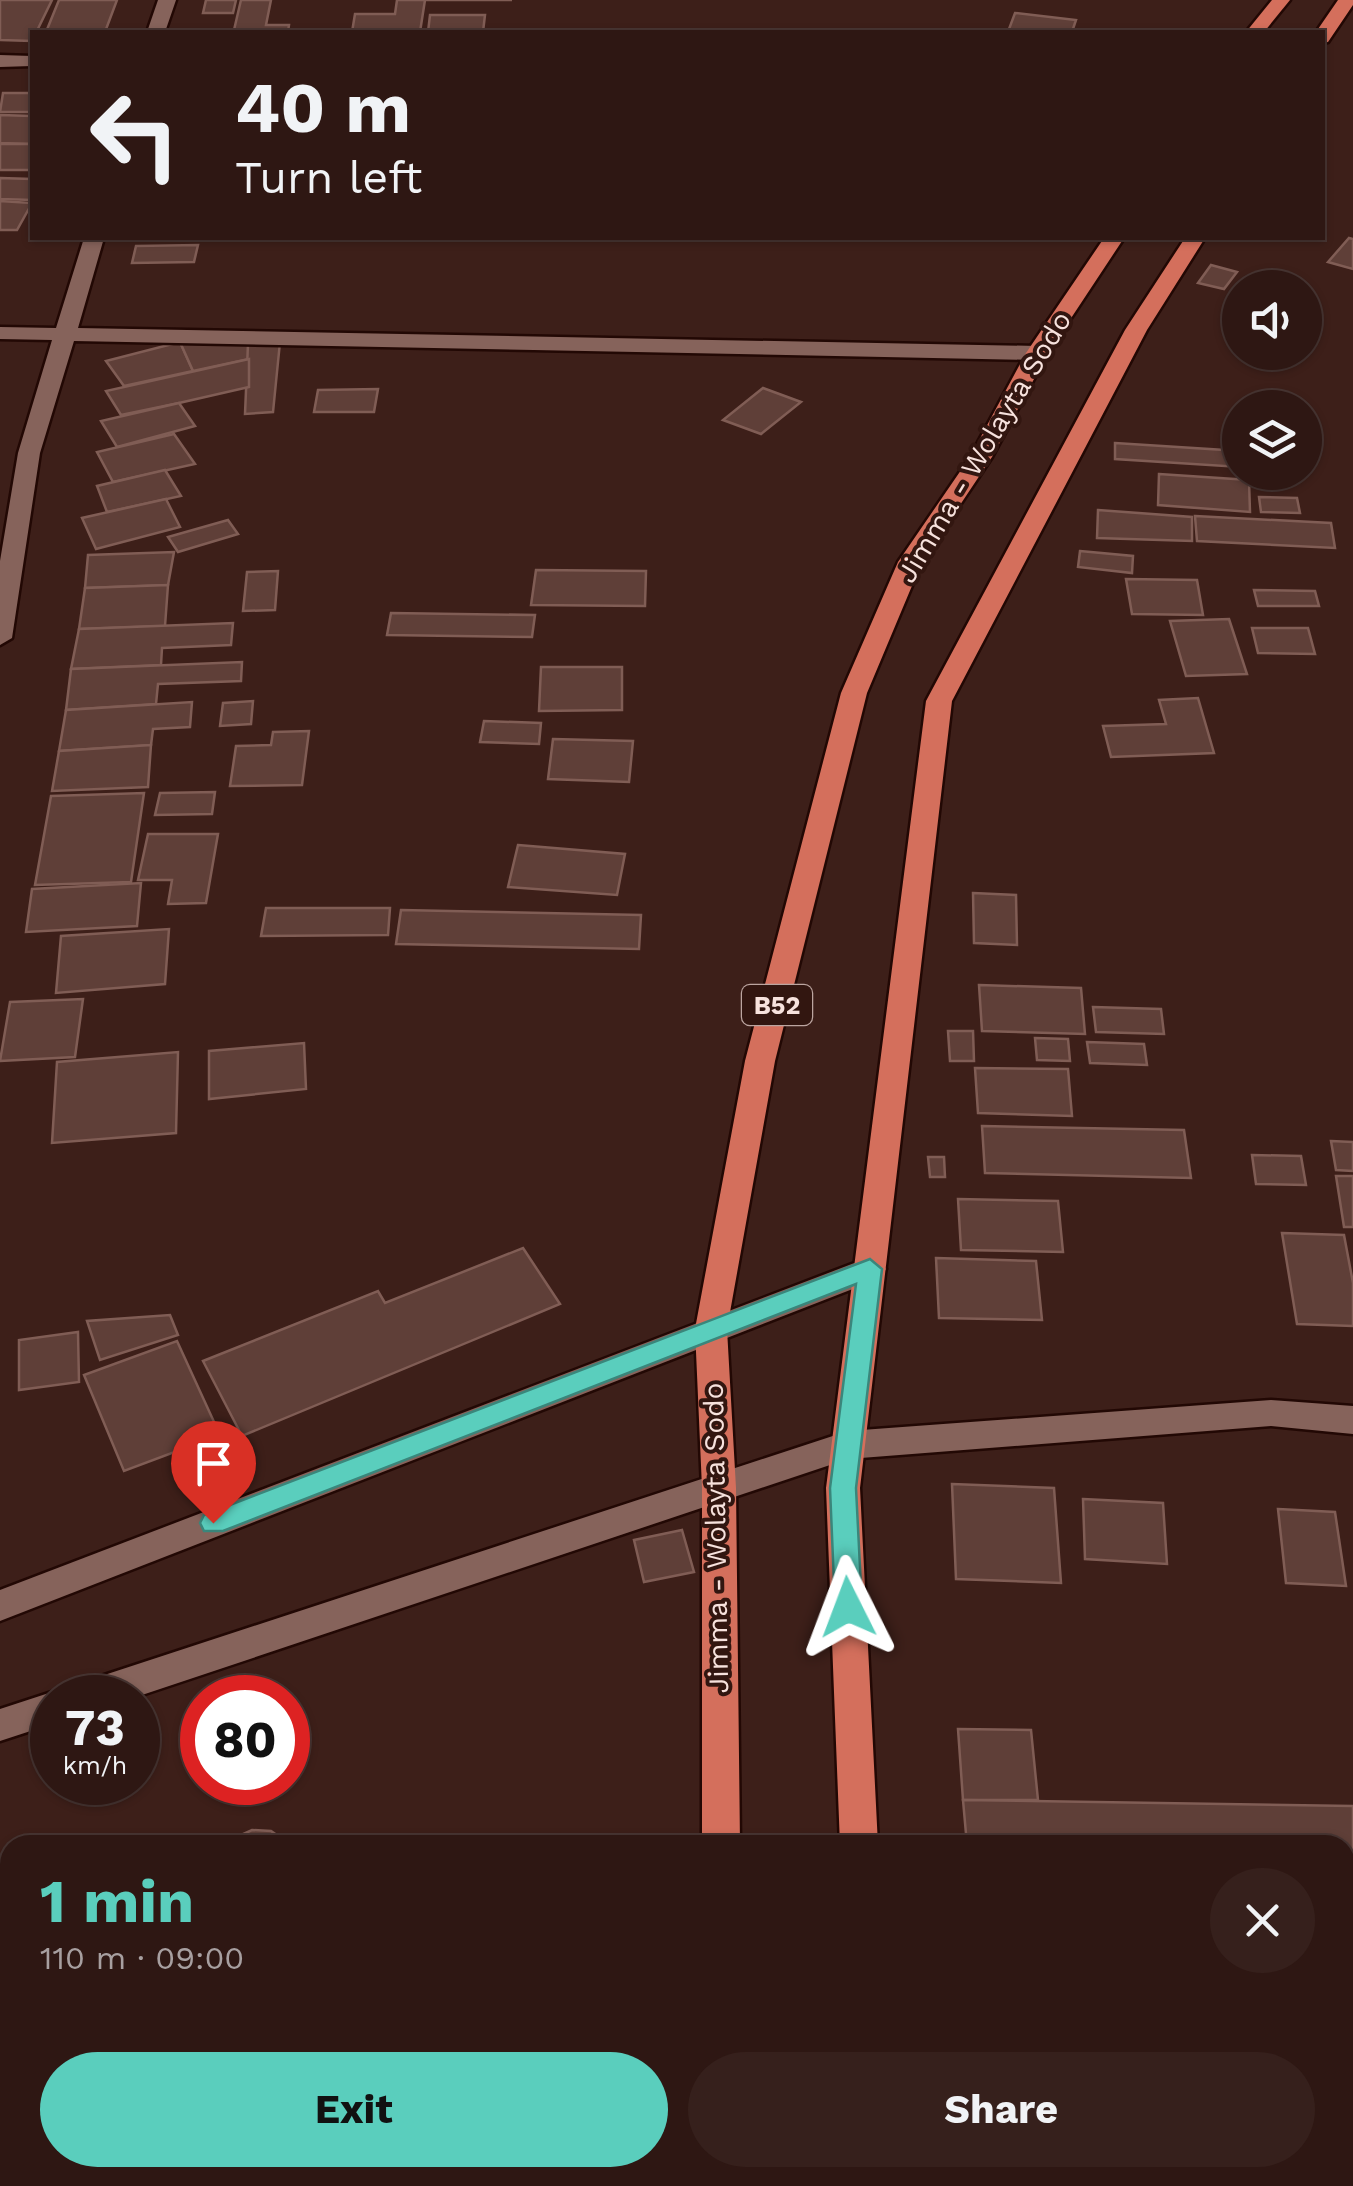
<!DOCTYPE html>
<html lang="en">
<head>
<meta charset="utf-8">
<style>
  :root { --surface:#2e1713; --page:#36201c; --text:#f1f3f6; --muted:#a79fa0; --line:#493633; --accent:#5acebd }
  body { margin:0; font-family:"Work Sans",sans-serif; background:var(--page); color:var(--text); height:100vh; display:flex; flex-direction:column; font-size:38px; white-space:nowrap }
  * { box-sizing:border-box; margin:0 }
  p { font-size:32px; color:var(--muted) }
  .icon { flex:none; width:55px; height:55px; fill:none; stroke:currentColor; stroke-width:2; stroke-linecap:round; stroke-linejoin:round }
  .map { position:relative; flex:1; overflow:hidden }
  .drawer { position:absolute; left:0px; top:1835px; width:1355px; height:352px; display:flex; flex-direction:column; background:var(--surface); border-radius:30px 30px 0 0; box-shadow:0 2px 8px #0004,0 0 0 2px var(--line) }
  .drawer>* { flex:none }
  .banner { position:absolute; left:30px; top:30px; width:1295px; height:210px; border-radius:0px; box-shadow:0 2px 8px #0004,0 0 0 2px var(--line); background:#2e1713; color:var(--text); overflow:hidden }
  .buttons { position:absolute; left:1222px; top:270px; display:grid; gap:20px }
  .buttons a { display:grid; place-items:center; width:100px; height:100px; border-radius:50%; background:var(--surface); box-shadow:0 2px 8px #0004,0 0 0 2px var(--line); font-size:50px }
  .speed { position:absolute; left:30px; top:1675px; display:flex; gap:20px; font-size:50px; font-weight:700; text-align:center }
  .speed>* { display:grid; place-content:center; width:130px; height:130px; border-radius:50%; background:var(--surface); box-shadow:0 2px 8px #0004,0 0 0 2px var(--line); line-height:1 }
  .speed small { font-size:25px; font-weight:400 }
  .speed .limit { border:15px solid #d22; background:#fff; color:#111 }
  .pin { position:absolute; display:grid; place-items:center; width:85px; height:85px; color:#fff; margin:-102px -42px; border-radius:50% 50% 50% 0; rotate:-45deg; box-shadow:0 0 10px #0007 }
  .pin .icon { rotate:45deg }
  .me { position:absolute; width:110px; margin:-55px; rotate:357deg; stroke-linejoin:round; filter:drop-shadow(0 0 8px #0008) }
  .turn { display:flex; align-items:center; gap:35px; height:210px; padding:0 40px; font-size:45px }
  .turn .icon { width:130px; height:130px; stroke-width:2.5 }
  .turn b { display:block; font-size:70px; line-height:85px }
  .round { display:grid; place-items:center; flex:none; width:105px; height:105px; border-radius:52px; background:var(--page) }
  .overview { display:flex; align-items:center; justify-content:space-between; height:170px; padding:0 40px }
  h1 { font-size:60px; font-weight:700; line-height:75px; color:var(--accent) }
  .action { display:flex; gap:20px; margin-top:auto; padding:20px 40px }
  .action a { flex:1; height:115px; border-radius:60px; background:var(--accent); color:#111; font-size:40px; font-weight:700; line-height:115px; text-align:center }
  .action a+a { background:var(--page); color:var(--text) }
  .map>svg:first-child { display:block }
  .building { fill:#5f3f38; stroke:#805d55; stroke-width:2.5 }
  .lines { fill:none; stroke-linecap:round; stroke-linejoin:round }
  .minor-casing { stroke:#220804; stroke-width:5 }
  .secondary-casing { stroke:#220804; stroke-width:5 }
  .trunk-casing { stroke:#220804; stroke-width:5 }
  .minor { fill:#86635b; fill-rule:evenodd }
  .secondary { fill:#86635b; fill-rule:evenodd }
  .trunk { fill:#d46f5c; fill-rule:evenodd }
  .route { fill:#5acebd; stroke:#3a867b; stroke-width:2.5 }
  .labels { text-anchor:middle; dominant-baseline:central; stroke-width:8; stroke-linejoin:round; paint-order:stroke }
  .shield { fill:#321610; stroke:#bca5a0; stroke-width:2.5 }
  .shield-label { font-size:25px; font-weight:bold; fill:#f7e2dd }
  .street-label { font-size:28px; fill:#f7e2dd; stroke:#321610 }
</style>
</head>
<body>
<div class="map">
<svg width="1353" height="2186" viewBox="0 0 1353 2186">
  <rect width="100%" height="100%" fill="#3d1f19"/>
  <g class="building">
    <polygon points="0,0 52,0 32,41 0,40"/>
    <polygon points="59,0 117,0 105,32 46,32"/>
    <polygon points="206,0 236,0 233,13 203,13"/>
    <polygon points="241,0 271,0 266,25 289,25 288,32 234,30"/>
    <polygon points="397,0 512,0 425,0 420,32 352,32 355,14 395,14"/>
    <polygon points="1015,13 1076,20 1072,32 1009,29"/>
    <polygon points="430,15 485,15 483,32 428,32"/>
    <polygon points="3,93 32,93 32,112 0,112"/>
    <polygon points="0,115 32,116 32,144 0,143"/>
    <rect x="0" y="144" width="32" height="26"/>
    <polygon points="0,178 32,179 32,200 0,199"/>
    <polygon points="0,201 32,203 17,230 0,230"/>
    <polygon points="1349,238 1353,239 1353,269 1328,262"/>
    <polygon points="198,245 194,262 132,263 136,246"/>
    <polygon points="1211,265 1237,272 1224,289 1198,283"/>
    <polygon points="180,342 193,371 124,386 106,361"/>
    <polygon points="180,342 248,344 249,359 193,371"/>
    <polygon points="280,342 273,412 245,414 248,344"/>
    <polygon points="249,359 249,387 179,403 121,415 106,391"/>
    <polygon points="763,388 801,402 761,434 723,420"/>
    <polygon points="378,389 374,412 314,412 318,390"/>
    <polygon points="179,403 195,426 117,447 101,421"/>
    <polygon points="174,434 195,464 113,482 97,452"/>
    <polygon points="1115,443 1240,451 1240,467 1115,459"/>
    <polygon points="165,470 181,496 107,512 97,486"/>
    <polygon points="1159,474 1249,480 1250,512 1158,505"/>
    <polygon points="1259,497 1297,498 1300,513 1261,512"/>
    <polygon points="166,499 180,527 96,549 82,518"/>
    <polygon points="1098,510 1192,517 1192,541 1097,538"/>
    <polygon points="1195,516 1331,523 1335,548 1197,541"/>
    <polygon points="228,520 238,534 178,552 168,537"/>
    <polygon points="1080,551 1133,556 1132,573 1078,567"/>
    <polygon points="174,552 168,585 85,588 88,555"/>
    <polygon points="536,570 646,571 645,606 531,605"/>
    <polygon points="278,571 275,610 243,611 247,572"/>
    <polygon points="1126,579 1197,580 1203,615 1132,614"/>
    <polygon points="168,585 165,626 79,629 85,588"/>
    <polygon points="1254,590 1315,591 1319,606 1258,606"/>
    <polygon points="391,613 535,615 532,637 387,635"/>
    <polygon points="1229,619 1247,674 1186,676 1170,621"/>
    <polygon points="233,623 231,645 162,648 161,665 71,669 79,629"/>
    <polygon points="1252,628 1308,628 1315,654 1258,653"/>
    <polygon points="242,662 241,681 158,684 156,704 66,710 71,669"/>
    <polygon points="541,667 622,667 622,710 539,711"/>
    <polygon points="1198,698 1214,753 1111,757 1103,726 1166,724 1159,700"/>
    <polygon points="253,701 251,724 220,726 223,703"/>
    <polygon points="192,702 190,727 153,729 151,745 59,751 66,710"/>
    <polygon points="484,721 541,723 539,744 480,742"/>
    <polygon points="309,731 302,785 230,786 236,746 271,745 273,732"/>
    <polygon points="553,739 633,741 629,782 548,779"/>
    <polygon points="151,745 148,787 52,791 59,751"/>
    <polygon points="215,792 212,814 155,815 160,793"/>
    <polygon points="144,793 131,882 35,885 51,796"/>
    <polygon points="148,834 218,834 206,903 168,904 172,880 138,880"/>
    <polygon points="518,845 625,854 617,895 508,887"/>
    <polygon points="141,883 137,926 26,932 32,889"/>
    <polygon points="973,893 1016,895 1017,945 974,943"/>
    <polygon points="266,908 390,908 388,935 261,936"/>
    <polygon points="401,910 641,915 639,949 396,944"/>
    <polygon points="169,929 165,984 56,993 61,936"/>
    <polygon points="979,985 1081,988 1085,1034 982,1031"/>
    <polygon points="83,999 75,1057 0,1061 10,1002"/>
    <polygon points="1093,1007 1161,1009 1164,1034 1096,1032"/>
    <polygon points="948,1031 973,1031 974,1061 950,1061"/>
    <polygon points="1035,1038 1068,1039 1070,1061 1037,1060"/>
    <polygon points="1087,1042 1144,1044 1147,1065 1090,1063"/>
    <polygon points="304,1043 306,1089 209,1099 209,1051"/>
    <polygon points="178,1052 176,1133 52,1143 57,1062"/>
    <polygon points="975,1068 1068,1069 1072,1116 978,1113"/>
    <polygon points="982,1126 1184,1130 1191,1178 985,1173"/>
    <polygon points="1331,1141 1353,1142 1353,1171 1336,1170"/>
    <polygon points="1252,1155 1301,1156 1306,1185 1256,1184"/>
    <polygon points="928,1157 944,1157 945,1177 930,1177"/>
    <polygon points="1336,1176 1353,1176 1353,1227 1344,1227"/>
    <polygon points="958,1199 1058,1201 1063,1252 961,1250"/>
    <polygon points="1282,1233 1344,1235 1353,1283 1353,1326 1297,1324"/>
    <polygon points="523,1248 560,1304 242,1436 203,1361 378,1291 385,1303"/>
    <polygon points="936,1258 1036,1261 1042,1320 939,1318"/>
    <polygon points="170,1315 178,1335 100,1360 87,1321"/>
    <polygon points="78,1332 79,1382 19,1390 19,1340"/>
    <polygon points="177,1341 220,1435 124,1471 84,1375"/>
    <polygon points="952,1484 1054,1488 1061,1583 956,1579"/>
    <polygon points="1083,1499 1163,1503 1167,1564 1085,1559"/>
    <polygon points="1278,1509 1335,1512 1346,1586 1286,1583"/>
    <polygon points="682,1530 694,1572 644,1582 634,1540"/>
    <polygon points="958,1729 1031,1730 1038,1800 963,1800"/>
    <polygon points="963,1800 1353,1806 1353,1861 1345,1861 1345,1845 967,1845"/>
    <polygon points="252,1830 271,1831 291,1845 219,1845"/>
    <polygon points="10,2018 10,2153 0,2140 0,2034"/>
    <rect x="1345" y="2078" width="8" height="81"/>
    <polygon points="42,2178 140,2178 117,2186 60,2186"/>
    <polygon points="218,2178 308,2178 307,2186 216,2186"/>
    <polygon points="326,2178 450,2178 450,2186 325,2186"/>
    <polygon points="979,2178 1305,2178 1306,2186 979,2186"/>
  </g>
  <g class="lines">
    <g class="minor-casing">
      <g id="minor">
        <polygon points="158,0 176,0 165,32 147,32"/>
        <polygon points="0,55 32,56 32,66 0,67"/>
        <polygon points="84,238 104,238 78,328 1037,346 1048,353 1037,360 74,341 40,453 12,638 0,645 0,561 18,453 52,340 0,339 0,327 56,328"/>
        <polygon points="1271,1400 1353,1406 1353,1434 1271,1426 848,1459 836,1455 831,1445 836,1435 848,1431"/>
      </g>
    </g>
    <g class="secondary-casing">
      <g id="secondary">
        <polygon points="870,1257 881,1260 886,1269 881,1278 0,1621 0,1590"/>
        <polygon points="848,1431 860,1435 865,1445 860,1455 133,1698 52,1698 52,1724 0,1741 0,1709 52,1692 65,1697 70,1687 83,1682"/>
      </g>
    </g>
    <g class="trunk-casing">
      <g id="trunk">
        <polygon points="1272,0 1290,0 1264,32 1246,32"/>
        <polygon points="1338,0 1353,0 1353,5 1328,42 1322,43 1322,32 1316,32"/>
        <polygon points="1104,238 1124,238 1048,353 992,457 922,562 867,693 775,1061 727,1329 736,1488 740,1845 702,1845 702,1488 695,1329 745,1061 841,693 898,562 970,457 1026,353"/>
        <polygon points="1185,238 1205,238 1147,330 952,701 860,1488 878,1845 840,1845 826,1488 926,701 1125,330"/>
        <rect x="703" y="2178" width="42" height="8"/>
        <polygon points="853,2178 895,2178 896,2186 854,2186"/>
      </g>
    </g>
    <use href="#minor" class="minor"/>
    <use href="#secondary" class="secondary"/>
    <use href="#trunk" class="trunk"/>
  </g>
  <polygon class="route" points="870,1259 882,1269 856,1488 862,1607 858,1615 839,1615 835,1607 830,1488 856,1284 223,1531 204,1531 200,1523 204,1515"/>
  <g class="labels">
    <rect class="shield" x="742" y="985" width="70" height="40" rx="8"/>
    <g class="shield-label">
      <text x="777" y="1005">B52</text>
    </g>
    <g class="street-label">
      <text transform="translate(984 447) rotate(-59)">Jimma - Wolayta Sodo</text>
      <text transform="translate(716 1538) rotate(-91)">Jimma - Wolayta Sodo</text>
    </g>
  </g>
</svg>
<div class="buttons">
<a><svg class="icon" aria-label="sound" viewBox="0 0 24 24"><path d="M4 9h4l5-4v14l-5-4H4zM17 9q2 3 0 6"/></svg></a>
<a><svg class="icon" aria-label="layers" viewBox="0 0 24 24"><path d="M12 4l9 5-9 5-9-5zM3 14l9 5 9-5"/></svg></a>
</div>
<div class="speed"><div>73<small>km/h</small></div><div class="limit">80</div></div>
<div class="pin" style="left:213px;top:1523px;background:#d93025"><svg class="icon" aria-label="arrive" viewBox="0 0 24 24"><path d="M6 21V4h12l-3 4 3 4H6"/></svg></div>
<svg class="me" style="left:848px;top:1607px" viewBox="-20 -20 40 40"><path d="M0-17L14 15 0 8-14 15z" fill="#5acebd" stroke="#fff" stroke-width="4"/></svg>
<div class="banner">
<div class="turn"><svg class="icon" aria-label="left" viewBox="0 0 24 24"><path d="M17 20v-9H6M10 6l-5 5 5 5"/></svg><div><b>40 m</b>Turn left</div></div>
</div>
<section class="drawer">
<div class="overview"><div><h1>1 min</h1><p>110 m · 09:00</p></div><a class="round"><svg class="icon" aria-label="close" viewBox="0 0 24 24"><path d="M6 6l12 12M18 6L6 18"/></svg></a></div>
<div class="action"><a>Exit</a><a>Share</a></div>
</section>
</div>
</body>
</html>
